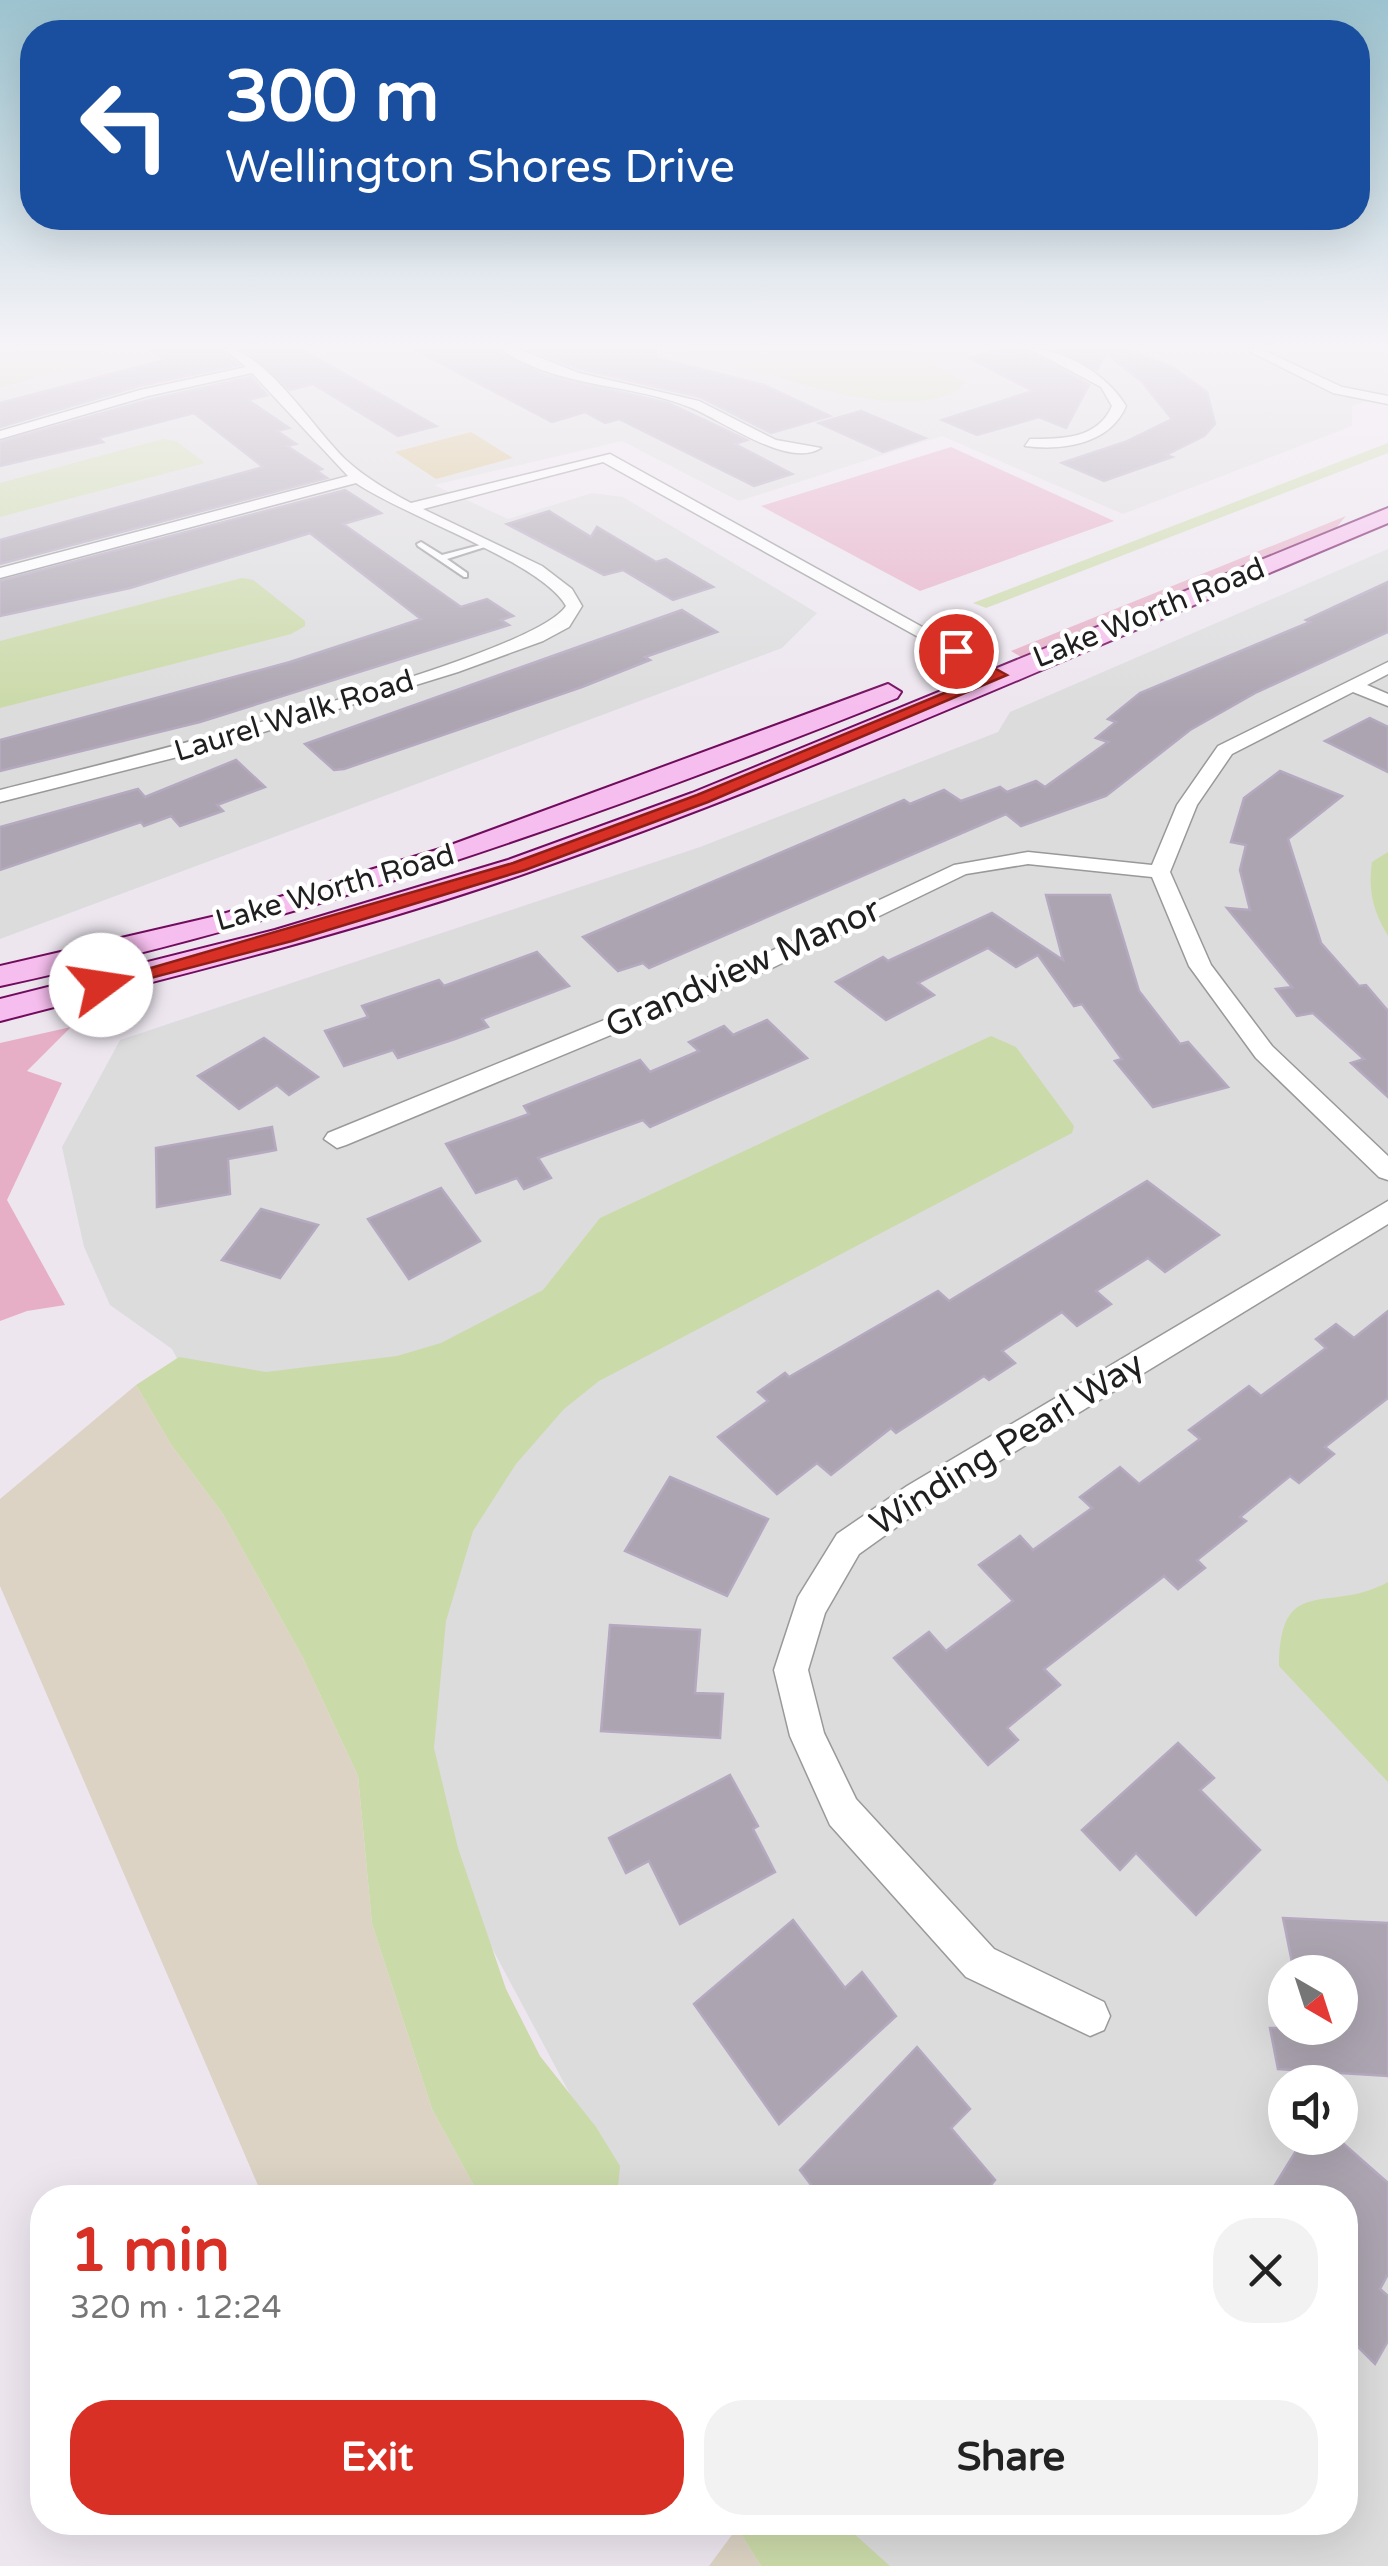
<!DOCTYPE html>
<html lang="en">
<head>
<meta charset="utf-8">
<style>
  :root { --surface:#fff; --page:#f2f2f2; --text:#222; --muted:#767676; --accent:#d93025 }
  body { margin:0; font-family:"Varela Round",sans-serif; background:var(--page); color:var(--text); height:100vh; display:flex; flex-direction:column; font-size:38px; white-space:nowrap }
  * { box-sizing:border-box; margin:0 }
  p { font-size:32px; color:var(--muted) }
  .icon { flex:none; width:55px; height:55px; fill:none; stroke:currentColor; stroke-width:2; stroke-linecap:round; stroke-linejoin:round }
  .map { position:relative; flex:1; overflow:hidden }
  .details { position:absolute; left:30px; top:2185px; width:1328px; height:350px; display:flex; flex-direction:column; background:var(--surface); border-radius:40px; box-shadow:0 10px 40px #0002 }
  .details>* { flex:none }
  .top-card { position:absolute; left:20px; top:20px; width:1350px; height:210px; border-radius:40px; box-shadow:0 10px 40px #0002; background:#1a4fa0; color:#fff; overflow:hidden }
  .needle { width:65px; rotate:141deg }
  .buttons { position:absolute; left:1268px; top:1955px; display:grid; gap:20px }
  .buttons a { display:grid; place-items:center; width:90px; height:90px; border-radius:50%; background:var(--surface); box-shadow:0 10px 40px #0002; font-size:50px }
  .pin { position:absolute; display:grid; place-items:center; width:85px; height:85px; color:#fff; margin:-42px; border:5px solid #fff; border-radius:50%; box-shadow:0 2px 10px #0007 }
  .me { position:absolute; width:110px; margin:-55px; rotate:76deg; stroke-linejoin:round; filter:drop-shadow(0 0 8px #0008) }
  .turn { display:flex; align-items:center; gap:35px; height:210px; padding:0 40px; font-size:45px }
  .turn .icon { width:130px; height:130px; stroke-width:2.5 }
  .turn b { display:block; font-size:70px; line-height:85px }
  .round { display:grid; place-items:center; flex:none; width:105px; height:105px; border-radius:40px; background:var(--page) }
  .overview { display:flex; align-items:center; justify-content:space-between; height:170px; padding:0 40px }
  h1 { font-size:60px; font-weight:800; line-height:75px; color:var(--accent) }
  .primary-button { display:flex; gap:20px; margin-top:auto; padding:20px 40px }
  .primary-button a { flex:1; height:115px; border-radius:40px; background:var(--accent); color:#fff; font-size:40px; font-weight:800; line-height:115px; text-align:center }
  .primary-button a+a { background:var(--page); color:var(--text) }
  .map>svg:first-child { display:block }
  .residential { fill:#dcdcdd; fill-rule:evenodd }
  .grass { fill:#e6afc6 }
  .wetland { fill:#dcd3c4 }
  .pitch { fill:#d9c189 }
  .water { fill:#cbdaa9 }
  .building { fill:#aca5b1; stroke:#b5a9c0; stroke-width:2.5 }
  .lines { fill:none; stroke-linecap:round; stroke-linejoin:round }
  .lane-casing { stroke:#999; stroke-width:4 }
  .street-casing { stroke:#999; stroke-width:3 }
  .secondary-casing { stroke:#710c5d; stroke-width:4 }
  .lane { fill:#fff; fill-rule:evenodd }
  .street { fill:#fff; fill-rule:evenodd }
  .secondary { fill:#f6beee; fill-rule:evenodd }
  .route { fill:#d93025; stroke:#8d1f18; stroke-width:2.5 }
  .labels { text-anchor:middle; dominant-baseline:central; stroke-width:9; stroke-linejoin:round; paint-order:stroke }
  .far-street-label { font-size:30px; fill:#1f1f1f; stroke:#fff }
  .street-label { font-size:35px; fill:#1f1f1f; stroke:#fff }
</style>
</head>
<body>
<div class="map">
<svg width="1388" height="2566" viewBox="0 0 1388 2566">
  <rect width="100%" height="100%" fill="#ede6ef"/>
  <g class="residential">
    <polygon points="0,349 1388,349 1388,393 1352,406 1352,426 1123,514 942,436 739,501 622,441 434,485 508,519 592,493 623,497 817,613 782,648 0,939"/>
    <path d="M1388,549V2566H813L792,2523L1345,2522V2198L625,2197L172,1349L110,1305L84,1247L62,1147L120,1040L700,847L998,732L1010,712ZM1285,1972H1340V2028H1285ZM1285,2082H1340V2138H1285Z"/>
  </g>
  <g class="grass">
    <polygon points="951,447 1114,521 920,591 761,506"/>
    <polygon points="1346,516 1336,528 1021,657 1011,651"/>
    <polygon points="71,1027 27,1071 62,1083 7,1200 65,1305 27,1311 0,1321 0,1043"/>
  </g>
  <g class="wetland">
    <polygon points="136,1385 172,1446 223,1514 303,1658 358,1776 372,1924 432,2109 480,2197 263,2197 0,1586 0,1499"/>
    <polygon points="737,2528 761,2566 709,2566"/>
  </g>
  <polygon class="pitch" points="471,432 513,458 436,479 395,452"/>
  <g class="water">
    <polygon points="35,349 101,349 108,356 0,388 0,356"/>
    <path d="M681,349H908L966,383C913,435 745,363 681,349Z"/>
    <polygon points="163,439 176,441 205,463 0,517 0,483"/>
    <polygon points="1388,443 1388,453 986,608 973,603"/>
    <polygon points="242,578 253,580 305,621 305,626 291,634 0,708 0,641"/>
    <path d="M1388,852V936C1373,911 1368,891 1372,862Z"/>
    <polygon points="991,1036 1016,1047 1074,1126 1072,1133 599,1381 564,1409 516,1464 473,1531 446,1621 434,1748 458,1848 506,1989 540,2056 596,2127 620,2166 617,2197 480,2197 432,2109 372,1924 358,1776 303,1658 223,1514 172,1446 136,1385 179,1357 266,1372 397,1356 441,1343 543,1290 600,1218"/>
    <path d="M1388,1582V1782L1279,1666C1280,1572 1328,1615 1388,1582Z"/>
    <polygon points="741,2523 842,2523 890,2566 761,2566 737,2528"/>
  </g>
  <g class="building">
    <polygon points="148,349 221,349 238,365 139,386 0,427 0,403 165,360"/>
    <polygon points="241,349 301,349 436,426 398,436 313,384 290,390"/>
    <polygon points="413,349 497,349 545,375 668,403 747,440 735,444 792,474 754,486 619,419 605,423 585,412 552,422"/>
    <polygon points="528,349 656,349 657,358 764,385 830,416 771,433 700,397 580,369"/>
    <polygon points="1004,349 1026,349 1089,385 1066,428 1039,417 977,435 942,420 1033,391 969,358"/>
    <polygon points="1054,349 1127,349 1174,368 1207,392 1215,424 1204,436 1166,455 1172,457 1104,481 1062,463 1125,442 1172,419 1142,382 1106,353 1097,370"/>
    <polygon points="251,377 267,395 248,400 289,428 277,431 296,444 287,446 322,469 317,471 327,478 0,564 0,540 263,467 194,413 98,438 103,442 0,466 0,442 149,400"/>
    <polygon points="861,411 925,438 883,452 819,423"/>
    <polygon points="345,490 381,513 343,524 461,607 487,599 513,616 501,620 509,625 200,722 0,771 0,740 290,662 421,619 310,533 130,588 0,616 0,581"/>
    <polygon points="549,511 591,537 597,527 656,562 666,559 713,587 673,600 623,570 604,575 507,524"/>
    <polygon points="1388,582 1388,632 1257,692 1190,730 1106,796 1021,826 1006,814 649,968 643,963 618,971 583,937 904,800 910,804 944,790 961,801 1000,787 1007,792 1036,781 1045,787 1108,742 1096,738 1116,722 1108,719 1140,693 1310,622 1306,620"/>
    <polygon points="682,610 717,632 645,657 650,660 582,687 344,769 334,770 305,744"/>
    <polygon points="1370,718 1388,727 1388,772 1325,741"/>
    <polygon points="236,760 265,787 217,805 223,811 180,826 171,816 144,826 141,822 0,870 0,827 138,789 145,797"/>
    <polygon points="1280,771 1342,796 1288,839 1321,943 1359,986 1366,985 1388,1011 1388,1097 1351,1063 1364,1059 1313,1013 1297,1016 1276,989 1292,987 1227,908 1250,910 1240,870 1246,845 1231,842 1244,798"/>
    <polygon points="1046,895 1110,895 1139,991 1180,1044 1188,1042 1228,1087 1153,1107 1115,1061 1122,1059 1082,1004 1074,1006 1038,955 1016,967 988,948 918,983 934,995 886,1020 836,982 883,957 888,961 992,913 1063,960"/>
    <polygon points="537,952 569,986 482,1019 488,1027 455,1039 398,1058 393,1050 344,1066 325,1031 368,1017 362,1006 439,980 444,986"/>
    <polygon points="767,1020 807,1058 650,1127 643,1120 538,1158 551,1178 524,1189 517,1178 476,1193 446,1144 529,1114 524,1106 640,1060 650,1072 699,1051 689,1042 724,1026 733,1035"/>
    <polygon points="264,1038 318,1077 289,1095 277,1085 239,1109 198,1076"/>
    <polygon points="272,1127 276,1150 228,1159 230,1194 157,1207 156,1148"/>
    <polygon points="1147,1181 1219,1235 1165,1272 1148,1258 1096,1291 1111,1304 1077,1326 1062,1312 1002,1351 1015,1363 989,1380 984,1376 896,1433 891,1428 831,1475 817,1463 777,1494 718,1437 768,1401 758,1392 785,1373 789,1377 938,1291 949,1301"/>
    <polygon points="441,1188 480,1241 409,1279 368,1219"/>
    <polygon points="261,1209 318,1225 280,1278 222,1260"/>
    <polygon points="1388,1311 1388,1398 1325,1447 1334,1454 1299,1483 1290,1476 1240,1517 1246,1521 1197,1560 1205,1568 1178,1589 1164,1576 1044,1669 1060,1685 1007,1728 1018,1740 988,1765 894,1658 929,1632 946,1651 1013,1601 979,1565 1020,1536 1033,1550 1092,1508 1080,1497 1120,1467 1139,1484 1200,1439 1189,1430 1249,1386 1261,1396 1326,1348 1316,1339 1336,1324 1354,1338"/>
    <polygon points="670,1477 768,1519 727,1596 625,1551"/>
    <polygon points="610,1625 700,1630 695,1693 723,1694 720,1738 601,1731"/>
    <polygon points="1178,1743 1214,1778 1200,1790 1260,1850 1196,1915 1136,1853 1120,1870 1082,1830"/>
    <polygon points="730,1775 758,1826 753,1829 775,1872 680,1924 649,1861 626,1873 609,1838"/>
    <polygon points="1283,1918 1388,1923 1388,2076 1278,2069 1270,2028 1340,2028 1340,1972 1294,1972"/>
    <polygon points="793,1920 845,1988 862,1972 896,2016 779,2124 694,2004"/>
    <polygon points="917,2047 970,2109 951,2128 995,2180 980,2198 821,2198 800,2170"/>
    <polygon points="1304,2138 1337,2138 1388,2183 1388,2274 1380,2289 1388,2296 1388,2341 1375,2364 1345,2334 1345,2198 1267,2198"/>
  </g>
  <g class="lines">
    <g class="lane-casing">
      <polygon id="lane" points="421,542 442,555 484,544 488,546 447,559 467,573 467,577 464,577 418,546 417,544"/>
    </g>
    <g class="street-casing">
      <g id="street">
        <path d="M225,349C264,349 315,431 346,460C366,478 388,491 411,503L610,454L1009,675L994,679L603,462L423,509L542,566L572,589L582,606L569,627L543,641L458,672L205,750L0,802V790C87,768 530,661 566,606C541,562 406,517 356,483L0,578V568L348,476L252,373L148,396L0,439V431L140,390L246,367Z"/>
        <path d="M501,349H518L579,373L699,401L776,440L821,448C789,469 723,421 692,408C632,383 556,388 501,349Z"/>
        <path d="M1030,349C1066,349 1108,376 1126,406C1110,444 1063,451 1025,446L1030,439C1062,439 1098,439 1112,406L1101,387Z"/>
        <polygon points="1245,349 1261,349 1342,387 1388,396 1388,404 1333,393"/>
        <polygon points="1388,662 1388,674 1367,685 1388,694 1388,706 1353,692 1232,754 1197,805 1170,872 1211,965 1272,1046 1388,1156 1388,1180 1379,1177 1256,1058 1189,966 1152,877 1028,864 966,874 772,968 346,1145 337,1148 324,1139 328,1133 756,958 954,865 1028,852 1152,865 1177,805 1218,746"/>
        <polygon points="1388,1201 1388,1224 929,1504 859,1554 825,1613 808,1670 824,1733 856,1799 994,1949 1104,2002 1110,2016 1104,2030 1090,2036 966,1977 830,1825 790,1736 774,1670 798,1597 837,1534 907,1486"/>
      </g>
    </g>
    <g class="secondary-casing">
      <g id="secondary">
        <path d="M1388,508V523C1104,641 823,770 532,871C358,932 178,975 0,1021V999L275,930L508,860L692,793Z"/>
        <path d="M888,684L901,692L897,698C604,815 309,919 0,986V966L216,916L440,849Z"/>
      </g>
    </g>
    <use href="#lane" class="lane"/>
    <use href="#street" class="street"/>
    <use href="#secondary" class="secondary"/>
  </g>
  <linearGradient id="sky" x2="0" y2="1"><stop stop-color="#9cc3cf"/><stop offset="0.49" stop-color="#f7f4f8"/><stop offset="1" stop-color="#f7f4f8" stop-opacity="0"/></linearGradient>
  <rect width="1388" height="708" fill="url(#sky)"/>
  <polygon class="route" points="956,647 1007,675 708,802 525,870 292,941 101,991 92,985 513,863 697,795 988,675 950,654"/>
  <g class="labels">
    <g class="far-street-label">
      <text transform="translate(1149 613) rotate(-22)">Lake Worth Road</text>
      <text transform="translate(294 716) rotate(-17)">Laurel Walk Road</text>
      <text transform="translate(335 888) rotate(-16)">Lake Worth Road</text>
    </g>
    <g class="street-label">
      <text transform="translate(743 968) rotate(-24)">Grandview Manor</text>
      <text transform="translate(1007 1444) rotate(-32)">Winding Pearl Way</text>
    </g>
  </g>
</svg>
<div class="buttons">
<a><svg class="needle" viewBox="-14 -14 28 28"><path d="M0-13l5 13h-10z" fill="#e53935"/><path d="M0 13l5-13h-10z" fill="#767676"/></svg></a>
<a><svg class="icon" aria-label="sound" viewBox="0 0 24 24"><path d="M4 9h4l5-4v14l-5-4H4zM17 9q2 3 0 6"/></svg></a>
</div>
<div class="pin" style="left:956px;top:651px;background:#d93025"><svg class="icon" aria-label="arrive" viewBox="0 0 24 24"><path d="M6 21V4h12l-3 4 3 4H6"/></svg></div>
<svg class="me" style="left:101px;top:985px" viewBox="-20 -20 40 40"><circle r="19" fill="#fff"/><path d="M0-13L10 11 0 6-10 11z" fill="#d93025"/></svg>
<div class="top-card">
<div class="turn"><svg class="icon" aria-label="left" viewBox="0 0 24 24"><path d="M17 20v-9H6M10 6l-5 5 5 5"/></svg><div><b>300 m</b>Wellington Shores Drive</div></div>
</div>
<section class="details">
<div class="overview"><div><h1>1 min</h1><p>320 m · 12:24</p></div><a class="round"><svg class="icon" aria-label="close" viewBox="0 0 24 24"><path d="M6 6l12 12M18 6L6 18"/></svg></a></div>
<div class="primary-button"><a>Exit</a><a>Share</a></div>
</section>
</div>
</body>
</html>
